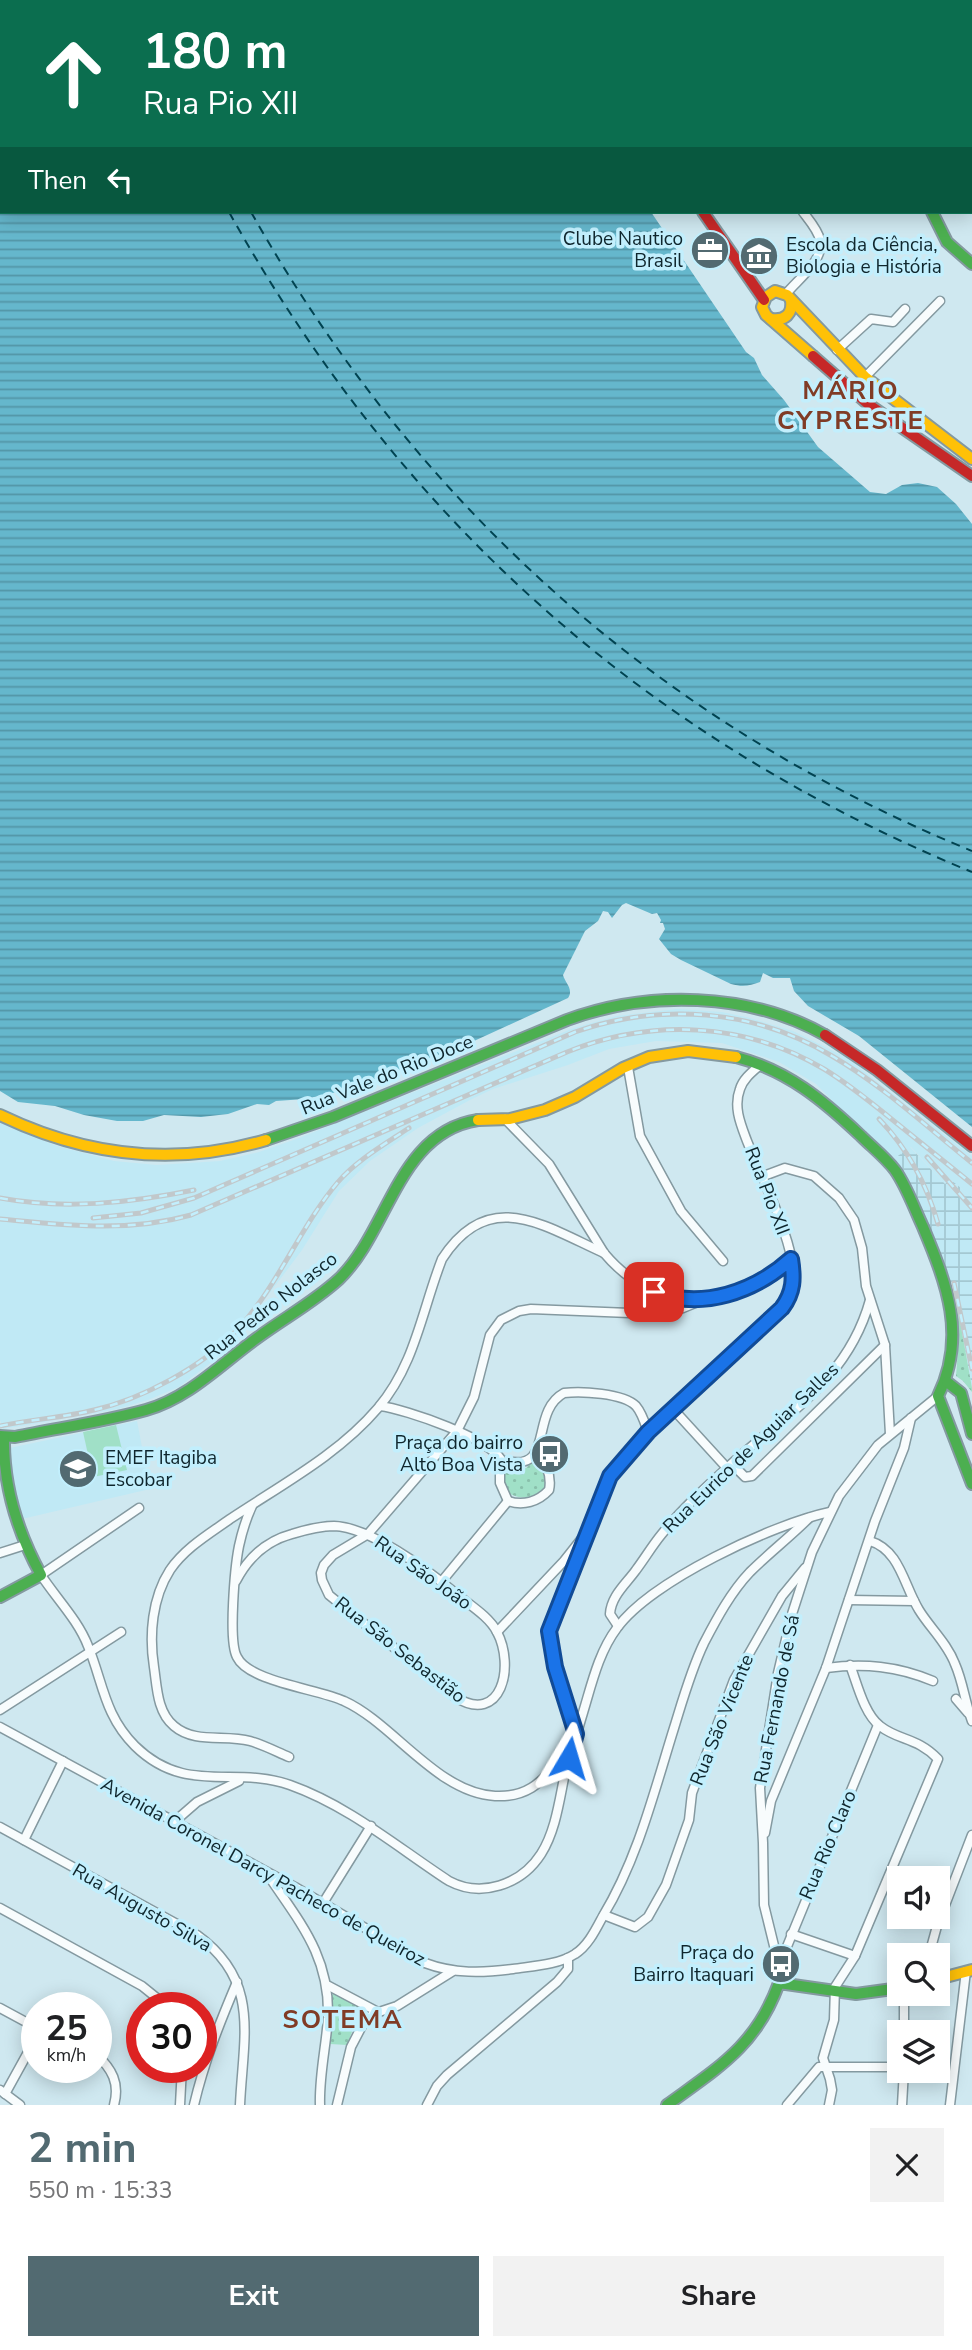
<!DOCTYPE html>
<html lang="en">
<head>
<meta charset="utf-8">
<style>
  :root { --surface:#fff; --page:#f2f2f2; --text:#202124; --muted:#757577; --accent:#526a71 }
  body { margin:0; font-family:"Nunito Sans",sans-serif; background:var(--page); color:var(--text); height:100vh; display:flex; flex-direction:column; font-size:26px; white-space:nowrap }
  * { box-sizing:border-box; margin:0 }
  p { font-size:23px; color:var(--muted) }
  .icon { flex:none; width:38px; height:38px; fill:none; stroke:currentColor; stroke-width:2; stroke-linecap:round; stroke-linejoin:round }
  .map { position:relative; height:2105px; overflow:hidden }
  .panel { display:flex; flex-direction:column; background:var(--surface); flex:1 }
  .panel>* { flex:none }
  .banner { position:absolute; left:0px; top:0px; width:973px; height:214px; box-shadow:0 4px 18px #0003; background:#0b6e4f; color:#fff; overflow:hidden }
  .controls { position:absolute; left:887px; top:1866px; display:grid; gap:14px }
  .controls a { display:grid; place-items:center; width:63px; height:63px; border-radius:0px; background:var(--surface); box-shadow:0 4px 18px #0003; font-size:35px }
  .speed { position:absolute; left:21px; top:1992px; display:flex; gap:14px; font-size:35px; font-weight:700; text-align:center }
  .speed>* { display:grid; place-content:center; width:91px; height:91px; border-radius:50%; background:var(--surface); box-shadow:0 4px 18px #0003; line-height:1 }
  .speed small { font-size:18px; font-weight:400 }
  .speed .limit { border:10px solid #d22; background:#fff; color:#111 }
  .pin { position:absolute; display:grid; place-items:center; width:60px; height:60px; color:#fff; margin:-30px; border-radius:14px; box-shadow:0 4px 10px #0006 }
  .me { position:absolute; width:77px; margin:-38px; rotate:7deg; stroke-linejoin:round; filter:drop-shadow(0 0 5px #0008) }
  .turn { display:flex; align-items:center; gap:24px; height:147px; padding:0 28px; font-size:32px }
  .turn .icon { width:91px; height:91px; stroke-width:2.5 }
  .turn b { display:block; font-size:49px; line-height:60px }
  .then { display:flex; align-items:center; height:66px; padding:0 28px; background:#0003; gap:14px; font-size:26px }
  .round { display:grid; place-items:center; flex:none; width:74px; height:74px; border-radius:0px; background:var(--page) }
  .overview { display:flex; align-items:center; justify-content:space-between; height:119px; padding:0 28px }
  h1 { font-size:42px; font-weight:700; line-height:52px; color:var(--accent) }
  .button { display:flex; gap:14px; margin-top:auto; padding:14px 28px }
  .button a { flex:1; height:80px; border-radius:0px; background:var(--accent); color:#fff; font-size:28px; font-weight:700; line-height:80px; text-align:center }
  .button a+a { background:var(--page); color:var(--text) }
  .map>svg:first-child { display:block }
  .built { fill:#c0e9f5 }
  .industrial { fill:url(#industrial-grid) }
  .green { fill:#a0e0c7 }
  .park { fill:url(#park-dots) }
  .water { fill:url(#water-rules) }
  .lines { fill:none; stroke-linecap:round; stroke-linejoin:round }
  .ferry { stroke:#014351; stroke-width:2; stroke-dasharray:9 7; stroke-linecap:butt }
  .street-casing { stroke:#8499a0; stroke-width:11 }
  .fast-casing { stroke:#8499a0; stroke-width:14 }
  .slow-casing { stroke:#8499a0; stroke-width:14 }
  .jam-casing { stroke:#8499a0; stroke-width:14 }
  .street { stroke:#f8fcfd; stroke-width:8 }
  .fast { stroke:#4caf50; stroke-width:10 }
  .slow { stroke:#ffc107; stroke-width:10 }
  .jam { stroke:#c62828; stroke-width:10 }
  .rail-casing { stroke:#c1c8cb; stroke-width:5 }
  .rail { stroke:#c2effd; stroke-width:2.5; stroke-dasharray:8; stroke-linecap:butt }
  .route-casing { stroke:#114b97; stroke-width:18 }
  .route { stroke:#1a73e8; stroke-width:12 }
  .labels { text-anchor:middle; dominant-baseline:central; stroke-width:7; stroke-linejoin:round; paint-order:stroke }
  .poi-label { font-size:19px; fill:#0f262d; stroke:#c2effd; text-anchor:end }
  .street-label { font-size:19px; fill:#0f262d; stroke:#c2effd }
  .district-label { font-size:26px; font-weight:bold; letter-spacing:2px; fill:#803c26; stroke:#c2effd }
</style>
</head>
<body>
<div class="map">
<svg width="972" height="2105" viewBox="0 0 972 2105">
  <defs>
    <pattern id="industrial-grid" width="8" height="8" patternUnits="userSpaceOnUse" patternTransform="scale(1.75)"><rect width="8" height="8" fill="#c0e9f5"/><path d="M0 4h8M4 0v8" fill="none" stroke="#a4c8d2"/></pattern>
    <pattern id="park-dots" width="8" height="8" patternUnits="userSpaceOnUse" patternTransform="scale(1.75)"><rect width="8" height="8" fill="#a0e0c7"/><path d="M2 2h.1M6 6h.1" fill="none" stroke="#89c0ab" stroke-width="1.8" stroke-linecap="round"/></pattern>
    <pattern id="water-rules" width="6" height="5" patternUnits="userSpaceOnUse" patternTransform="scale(1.75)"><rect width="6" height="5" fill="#65b7cc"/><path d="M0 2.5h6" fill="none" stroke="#5295a6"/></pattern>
  </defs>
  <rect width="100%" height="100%" fill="#cfe8f0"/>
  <g class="built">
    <polygon points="677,1009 722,1012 750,1018 793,1031 847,1058 972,1156 972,1197 951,1180 945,1184 911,1147 891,1161 816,1084 779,1062 722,1043 656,1041 609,1049 568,1065 493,1089 470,1100 418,1128 370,1161 339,1191 302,1250 242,1330 233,1346 179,1387 148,1400 118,1409 3,1429 0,1420 0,1122 54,1145 114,1161 157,1165 220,1161 259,1152 299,1138 574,1028 617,1016"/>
    <polygon points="137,1421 150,1489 22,1519 5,1449"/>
  </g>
  <polygon class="industrial" points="910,1147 945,1184 951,1180 972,1197 972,1388 955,1293 939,1254 891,1161"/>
  <polygon class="green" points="116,1425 127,1470 93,1477 83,1432"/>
  <g class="park">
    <polygon points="955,1293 972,1388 972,1392 963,1381 956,1376 958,1351 953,1294"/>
    <path d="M536,1459L541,1461C543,1469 547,1477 545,1485C541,1500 522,1500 510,1494L502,1477L506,1466L526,1468Z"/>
    <polygon points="334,1993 366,2008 353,2029 347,2045 330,2044 331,1996"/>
  </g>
  <path class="water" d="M0,0H513L514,2H2V212H651L746,352L754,358L762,375L784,400L818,447L870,492L886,494L902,485L918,483L937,487L956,504L972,524V1127L859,1036L808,1006L794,991L790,978H773L763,973L760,982C750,986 742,987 731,984L681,960L671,954L659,939L665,929L663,923H660L661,920L657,913L652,914L626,903L622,905L612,918L608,912L603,911L598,921L585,931L563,975C565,983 574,989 568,998L474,1041L346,1090L305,1099L276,1101L269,1105L257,1104L228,1114L201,1117L164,1115L143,1121H117L84,1115L55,1106L18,1102L0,1091Z"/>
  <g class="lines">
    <g class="ferry">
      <polyline points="105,0 106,2"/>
      <polyline points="129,0 130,2"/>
      <path d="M229,212C401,520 645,738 972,872"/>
      <path d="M251,212C417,506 659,723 972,851"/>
    </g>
    <g class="street-casing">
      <g id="street">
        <polyline points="598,0 599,2"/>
        <polyline points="897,2 898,0"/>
        <path d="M786,294C797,280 825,260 820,240C818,230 809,220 803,212"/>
        <polyline points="837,350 871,319 893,322 905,309"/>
        <polyline points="865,377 940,301"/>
        <polyline points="628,1067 640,1136 681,1211 723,1261"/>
        <path d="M505,1119L549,1164L604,1253C657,1316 733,1311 791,1259"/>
        <polyline points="761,1177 785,1168 814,1176 839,1198 854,1220 862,1248 866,1286 885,1345 890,1434"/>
        <path d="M380,1406C405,1409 494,1439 503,1463"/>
        <polyline points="674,1410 727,1468"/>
        <polyline points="732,1464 745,1477 752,1476 885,1345"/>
        <path d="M508,1501L500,1483V1467L507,1461C555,1472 529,1412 564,1393C581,1391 623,1393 636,1406C642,1413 645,1423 648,1432"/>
        <path d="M508,1501C523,1506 538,1502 549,1490C552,1476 545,1461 537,1450"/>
        <path d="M252,1506C246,1519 242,1532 239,1546C235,1566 228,1641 237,1657C249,1682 319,1689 344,1701C393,1723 437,1793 495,1796C533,1798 545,1776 569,1752"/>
        <path d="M139,1508L41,1575C56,1598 78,1620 88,1646C103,1682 104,1715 135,1746C186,1796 235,1765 290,1785C349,1806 397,1847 449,1881C481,1898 521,1885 541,1854C555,1832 559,1803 564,1778C569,1757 576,1737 582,1716C591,1687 598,1653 617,1628C651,1581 773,1524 830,1512"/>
        <path d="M870,1541C900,1550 904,1586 919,1610C930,1628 947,1643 955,1664C963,1682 965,1702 972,1721"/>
        <polyline points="0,1553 25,1545"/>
        <path d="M236,1581C248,1558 266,1541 292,1534C305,1530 319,1526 334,1526C370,1527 426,1569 454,1592C468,1604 489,1616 497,1632C515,1666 502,1726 455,1697L329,1595L322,1580L321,1573L324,1565L333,1555L368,1534L457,1431L474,1397L490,1335L501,1320L519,1311L531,1309L654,1314L683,1308L710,1297"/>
        <polyline points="442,1581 508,1501"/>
        <polyline points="849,1600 914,1601"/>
        <path d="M618,1626L610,1614C611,1596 626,1584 636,1570C645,1558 652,1546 661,1535C681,1510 705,1488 728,1467C786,1414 848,1380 870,1300"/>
        <path d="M497,1632L564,1561L587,1532L610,1476L625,1457L648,1432L775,1316C784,1306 791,1297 793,1284C799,1251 760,1174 747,1141C741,1125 733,1107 740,1089C743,1079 752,1072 760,1065"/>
        <path d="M826,1668C864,1663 897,1666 933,1681"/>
        <polyline points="956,1699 968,1713"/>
        <polyline points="0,1710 121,1632"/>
        <path d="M0,1727L295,1887L425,1963C454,1974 483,1973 513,1969C533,1966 558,1965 575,1954C588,1946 596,1929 603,1916C638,1858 654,1792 674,1728C683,1699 691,1670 704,1643C717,1618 731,1592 750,1572C769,1553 790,1537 809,1518"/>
        <polyline points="576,1734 555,1667 549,1631 585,1539"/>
        <path d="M289,1757C277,1752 264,1745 250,1741C225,1734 195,1744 174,1726C157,1712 157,1687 154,1667C149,1635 152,1598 170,1570C185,1548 209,1534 230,1519C281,1485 338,1455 378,1408C415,1365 422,1310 442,1259C489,1186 544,1226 604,1253"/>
        <polyline points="174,1822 197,1802 239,1781"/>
        <path d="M0,1827L197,1935C261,1981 243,2037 240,2105"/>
        <polyline points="765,1833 771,1801 826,1668 875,1521 904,1448 911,1418"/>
        <polyline points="24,1840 63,1761"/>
        <path d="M268,1875C300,1923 330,1956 328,2018C326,2047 319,2076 320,2105"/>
        <polyline points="323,1903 371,1826"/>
        <polyline points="0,1908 142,1986 168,2007"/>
        <polyline points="604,1915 635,1927 648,1917 666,1885 689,1820 692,1793 734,1680 782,1596 805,1568"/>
        <polyline points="791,1934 855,1956"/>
        <polyline points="929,1955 937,1926 972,1835"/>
        <polyline points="779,1966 878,1725"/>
        <polyline points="779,1983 779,1966 764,1905 763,1843 760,1788 778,1673 792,1614 812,1552 839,1496 878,1445 938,1396"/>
        <polyline points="327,1985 378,2012"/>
        <polyline points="0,2008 37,2028"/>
        <polyline points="904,2032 904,1993"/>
        <path d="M96,2054C112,2069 120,2083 114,2105"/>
        <polyline points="0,2090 20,2105"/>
        <polyline points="5,2094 37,2036"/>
        <polyline points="180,2105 182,2067"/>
        <path d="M194,2105C204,2062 220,2022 237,1982"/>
        <polyline points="337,2105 351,2047 364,2022 373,2014 397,2006 453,1971"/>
        <polyline points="427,2105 437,2086 447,2075 557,1982 568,1969 568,1958"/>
        <polyline points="787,2105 819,2067 900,2067"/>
        <path d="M829,2105L832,2090L830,2079L823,2058L834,2020L835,1987L855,1956L938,1759C917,1737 899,1741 880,1726C864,1714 857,1683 850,1665"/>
        <polyline points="902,2105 904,2070"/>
        <polyline points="950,2105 966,1971"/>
      </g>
    </g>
    <g class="fast-casing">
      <g id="fast">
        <polyline points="567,0 568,2"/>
        <polyline points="932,212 947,242 972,264"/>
        <path d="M736,1057C787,1070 823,1100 861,1136C872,1147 885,1157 895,1170C907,1187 914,1208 923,1227C947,1284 967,1337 938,1396L972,1484"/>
        <path d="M266,1140L333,1117L567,1020C648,990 749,992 825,1035"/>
        <polyline points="947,1382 961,1393 972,1434"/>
        <path d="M0,1436L15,1437C58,1428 103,1422 146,1410C189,1398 222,1363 257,1338C284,1318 314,1302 339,1279C389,1231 398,1132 478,1120"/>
        <path d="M0,1597L41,1575C17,1531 3,1487 4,1437"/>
        <path d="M667,2105C719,2067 756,2046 779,1983L856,1994L900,1988"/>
      </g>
    </g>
    <g class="slow-casing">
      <g id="slow">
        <polyline points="960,0 960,2"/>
        <path d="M771,319C785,321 793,314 791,300"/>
        <polyline points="813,356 766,315 762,307 766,297 775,291 787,295 865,377 972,459"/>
        <path d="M0,1115C85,1156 174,1167 266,1140"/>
        <polyline points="478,1120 510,1119 545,1110 575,1097 623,1068 649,1057 688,1051 736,1057"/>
        <polyline points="938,1979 972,1970"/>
      </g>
    </g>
    <g class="jam-casing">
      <g id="jam">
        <polyline points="703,212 764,300"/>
        <polyline points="813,356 868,404 972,476"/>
        <polyline points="825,1035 877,1070 972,1146"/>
      </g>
    </g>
    <use href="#street" class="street"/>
    <use href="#fast" class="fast"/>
    <use href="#slow" class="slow"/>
    <use href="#jam" class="jam"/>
    <g class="rail-casing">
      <g id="rail">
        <path d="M879,1119C908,1149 927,1185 938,1224"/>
        <polyline points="927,1157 972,1208"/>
        <path d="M0,1198C64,1210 130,1203 194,1190"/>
        <path d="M93,1218L141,1213L194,1198L575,1032C661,1002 754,1009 832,1056C882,1085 927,1127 972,1163"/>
        <path d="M0,1219C65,1225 127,1233 191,1215L567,1052C652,1018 745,1022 824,1069C847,1083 868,1100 889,1117C916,1139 944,1161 972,1184"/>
        <polyline points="954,1283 972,1369"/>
        <path d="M0,1426C31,1419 63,1418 94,1410C142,1399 202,1367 236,1331C278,1287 299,1228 338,1182C357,1160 385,1144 409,1128"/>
      </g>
    </g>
    <use href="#rail" class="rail"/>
  </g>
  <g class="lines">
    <g class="route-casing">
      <path id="route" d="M569,1758L576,1734L555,1667L549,1631L610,1476L648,1432L782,1308C794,1292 794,1278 791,1259C754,1292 703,1310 654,1292"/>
    </g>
    <use href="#route" class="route"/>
  </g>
  <defs>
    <g id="office-disc" transform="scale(2.0125)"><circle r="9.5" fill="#526a71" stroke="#c2effd"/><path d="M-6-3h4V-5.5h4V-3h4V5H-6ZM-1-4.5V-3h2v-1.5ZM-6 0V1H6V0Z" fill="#fff"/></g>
    <g id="museum-disc" transform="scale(2.0125)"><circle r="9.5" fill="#526a71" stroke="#c2effd"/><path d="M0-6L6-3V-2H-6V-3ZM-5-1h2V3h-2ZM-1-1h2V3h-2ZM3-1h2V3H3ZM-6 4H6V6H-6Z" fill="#fff"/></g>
    <g id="bus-disc" transform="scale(2.0125)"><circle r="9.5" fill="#526a71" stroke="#c2effd"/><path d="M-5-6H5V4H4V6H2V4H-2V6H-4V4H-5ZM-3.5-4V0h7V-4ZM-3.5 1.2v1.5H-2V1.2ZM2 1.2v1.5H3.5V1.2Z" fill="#fff"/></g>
    <g id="school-disc" transform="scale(2.0125)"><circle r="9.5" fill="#526a71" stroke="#c2effd"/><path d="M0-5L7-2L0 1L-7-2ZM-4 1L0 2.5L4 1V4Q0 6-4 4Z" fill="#fff"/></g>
  </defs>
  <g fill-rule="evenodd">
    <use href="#office-disc" x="710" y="250"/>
    <use href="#museum-disc" x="759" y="256"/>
    <use href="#bus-disc" x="550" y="1454"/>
    <use href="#school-disc" x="78" y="1469"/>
    <use href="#bus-disc" x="781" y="1964"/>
  </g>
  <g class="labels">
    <g class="poi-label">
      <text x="683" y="239">Clube Nautico<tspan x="683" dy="22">Brasil</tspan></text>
      <text x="786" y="245" text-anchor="start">Escola da Ciência,<tspan x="786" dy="22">Biologia e História</tspan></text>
      <text x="523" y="1443">Praça do bairro<tspan x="523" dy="22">Alto Boa Vista</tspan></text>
      <text x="105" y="1458" text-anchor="start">EMEF Itagiba<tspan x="105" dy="22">Escobar</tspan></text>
      <text x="754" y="1953">Praça do<tspan x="754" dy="22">Bairro Itaquari</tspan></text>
    </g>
    <g class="street-label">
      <text transform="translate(387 1075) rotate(-22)">Rua Vale do Rio Doce</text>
      <text transform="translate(767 1191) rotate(69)">Rua Pio XII</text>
      <text transform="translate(271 1306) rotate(-38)">Rua Pedro Nolasco</text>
      <text transform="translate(751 1448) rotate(-44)">Rua Eurico de Aguiar Salles</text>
      <text transform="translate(423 1573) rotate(35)">Rua São João</text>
      <text transform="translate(400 1650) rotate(38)">Rua São Sebastião</text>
      <text transform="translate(777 1699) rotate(-79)">Rua Fernando de Sá</text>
      <text transform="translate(722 1720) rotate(-68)">Rua São Vicente</text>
      <text transform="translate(828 1845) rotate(-67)">Rua Rio Claro</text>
      <text transform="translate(263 1872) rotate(29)">Avenida Coronel Darcy Pacheco de Queiroz</text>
      <text transform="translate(142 1908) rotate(30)">Rua Augusto Silva</text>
    </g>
    <g class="district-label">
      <text x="851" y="390">MÁRIO<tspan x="851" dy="30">CYPRESTE</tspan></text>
      <text x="343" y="2019">SOTEMA</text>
    </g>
  </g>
</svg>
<div class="controls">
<a><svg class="icon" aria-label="sound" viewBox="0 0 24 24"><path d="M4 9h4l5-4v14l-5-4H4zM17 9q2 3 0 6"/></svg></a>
<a><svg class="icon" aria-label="search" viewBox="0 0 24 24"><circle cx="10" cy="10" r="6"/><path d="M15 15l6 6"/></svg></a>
<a><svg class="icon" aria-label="layers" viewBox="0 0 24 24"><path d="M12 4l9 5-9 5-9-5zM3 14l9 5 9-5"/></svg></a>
</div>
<div class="speed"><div>25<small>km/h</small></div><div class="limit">30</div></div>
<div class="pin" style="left:654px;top:1292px;background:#d93025"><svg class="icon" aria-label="arrive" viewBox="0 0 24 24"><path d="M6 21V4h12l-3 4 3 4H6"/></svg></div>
<svg class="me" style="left:569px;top:1758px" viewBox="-20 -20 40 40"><path d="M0-17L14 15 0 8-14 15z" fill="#1a73e8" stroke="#fff" stroke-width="4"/></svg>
<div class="banner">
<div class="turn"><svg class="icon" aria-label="ahead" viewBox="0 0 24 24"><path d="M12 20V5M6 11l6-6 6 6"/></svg><div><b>180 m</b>Rua Pio XII</div></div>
<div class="then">Then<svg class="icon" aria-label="left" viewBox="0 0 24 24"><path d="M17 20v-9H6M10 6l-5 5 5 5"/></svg></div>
</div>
</div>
<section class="panel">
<div class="overview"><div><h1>2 min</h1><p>550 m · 15:33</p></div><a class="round"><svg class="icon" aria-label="close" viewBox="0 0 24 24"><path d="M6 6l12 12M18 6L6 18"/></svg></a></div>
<div class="button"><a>Exit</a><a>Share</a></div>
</section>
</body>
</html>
